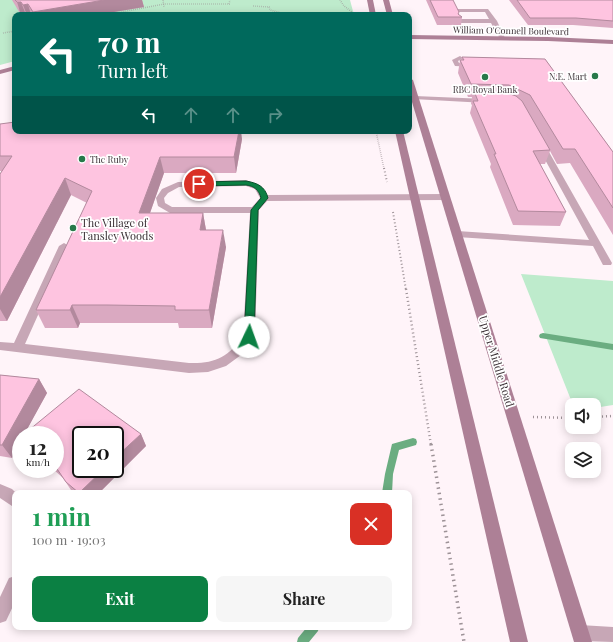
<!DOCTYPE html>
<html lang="en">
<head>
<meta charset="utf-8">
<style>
  :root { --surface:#fff; --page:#f6f6f6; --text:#222; --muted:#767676; --accent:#0b8043 }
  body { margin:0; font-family:"Playfair Display",serif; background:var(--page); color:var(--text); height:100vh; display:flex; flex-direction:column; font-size:15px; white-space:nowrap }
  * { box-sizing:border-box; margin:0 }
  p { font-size:13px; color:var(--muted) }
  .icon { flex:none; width:22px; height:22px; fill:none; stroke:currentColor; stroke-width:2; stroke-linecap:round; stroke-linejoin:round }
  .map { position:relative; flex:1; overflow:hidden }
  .sheet { position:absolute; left:12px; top:490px; width:400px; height:140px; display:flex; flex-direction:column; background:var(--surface); border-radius:8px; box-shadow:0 2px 10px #0003 }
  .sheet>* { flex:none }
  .hud { position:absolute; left:12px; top:12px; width:400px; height:122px; border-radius:8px; box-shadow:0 2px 10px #0003; background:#00695c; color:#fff; overflow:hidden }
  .buttons { position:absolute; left:565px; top:398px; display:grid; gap:8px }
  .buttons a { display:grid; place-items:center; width:36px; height:36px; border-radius:8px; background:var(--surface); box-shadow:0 2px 10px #0003; font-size:20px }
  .speed { position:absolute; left:12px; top:426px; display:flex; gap:8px; font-size:20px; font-weight:700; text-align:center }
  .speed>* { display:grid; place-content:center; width:52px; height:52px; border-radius:50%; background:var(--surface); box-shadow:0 2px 10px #0003; line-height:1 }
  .speed small { font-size:10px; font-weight:400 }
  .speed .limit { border:2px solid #111; border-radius:6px; background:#fff; color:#111 }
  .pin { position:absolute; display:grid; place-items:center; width:34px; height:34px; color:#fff; margin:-17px; border:2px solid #fff; border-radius:50%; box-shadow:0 1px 4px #0007 }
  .me { position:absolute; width:44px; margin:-22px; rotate:3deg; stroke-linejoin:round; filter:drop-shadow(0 0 3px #0008) }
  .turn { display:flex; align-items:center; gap:14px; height:84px; padding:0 20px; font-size:18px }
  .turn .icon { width:52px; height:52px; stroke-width:2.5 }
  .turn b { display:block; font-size:28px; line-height:34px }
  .lanes { display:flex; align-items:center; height:38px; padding:0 20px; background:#0003; justify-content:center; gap:20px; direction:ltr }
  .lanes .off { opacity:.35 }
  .round { display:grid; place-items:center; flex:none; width:42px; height:42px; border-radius:8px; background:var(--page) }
  .summary { display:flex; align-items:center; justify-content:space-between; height:68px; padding:0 20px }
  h1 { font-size:24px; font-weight:700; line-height:30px; color:#1e9e55 }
  .action { display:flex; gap:8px; margin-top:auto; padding:8px 20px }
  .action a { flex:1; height:46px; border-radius:8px; background:var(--accent); color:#fff; font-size:16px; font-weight:700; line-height:46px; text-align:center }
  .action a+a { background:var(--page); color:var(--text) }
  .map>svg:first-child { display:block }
  .green { fill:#beebcc }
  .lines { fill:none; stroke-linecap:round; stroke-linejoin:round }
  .stream { fill:#6bad81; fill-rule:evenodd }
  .path-far3 { stroke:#9d9297; stroke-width:1.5; stroke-dasharray:0.5 1.5; stroke-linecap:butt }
  .path-far2 { stroke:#9d9297; stroke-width:2; stroke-dasharray:1 2.5; stroke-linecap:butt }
  .path-far1 { stroke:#9d9297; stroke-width:2.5; stroke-dasharray:1 3; stroke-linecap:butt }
  .path { stroke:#9d9297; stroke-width:3.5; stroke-dasharray:1.5 4; stroke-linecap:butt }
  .lane { fill:#c7a7b6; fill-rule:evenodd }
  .secondary { fill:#ad8096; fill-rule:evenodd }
  .wall { fill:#daa9c1 }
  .shaded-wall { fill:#b2899d }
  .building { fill:#fec4e0; stroke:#b2899d }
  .route { fill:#0b8043; stroke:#07532c }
  .poi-dot { fill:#27794a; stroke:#fff; stroke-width:1.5 }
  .labels { text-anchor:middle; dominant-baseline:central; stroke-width:3.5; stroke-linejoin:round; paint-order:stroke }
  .far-street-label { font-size:9px; fill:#3b3136; stroke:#fff }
  .far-poi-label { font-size:9px; fill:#3b3136; stroke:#fff; text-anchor:end }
  .poi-label { font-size:11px; fill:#3b3136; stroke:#fff; text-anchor:start }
  .street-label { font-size:11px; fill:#3b3136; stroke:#fff }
</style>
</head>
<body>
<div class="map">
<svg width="613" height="642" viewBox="0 0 613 642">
  <rect width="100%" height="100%" fill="#fff4f9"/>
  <g class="green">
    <polygon points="0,0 350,0 354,15 15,15 15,61 0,65"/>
    <polygon points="521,274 613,281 613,405 594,408 594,405 573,405"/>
  </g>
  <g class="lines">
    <g class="stream">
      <polygon points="543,333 613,344 613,350 540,338 539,336 540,334"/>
      <polygon points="413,438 416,439 417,442 416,445 399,450 393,474 392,493 382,493 385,474 392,444"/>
      <polygon points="307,627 319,627 318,631 309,642 297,642 298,638"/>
    </g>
    <g class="path-far3">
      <polyline points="163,0 164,7"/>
      <polyline points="340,0 344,6 356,15"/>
      <polyline points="253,6 269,7 270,10 290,15"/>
      <polyline points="106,15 164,4 229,4 230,0"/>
      <polyline points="3,33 15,31"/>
      <polyline points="376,131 384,169"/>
    </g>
    <g class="path-far2">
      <polyline points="384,168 387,182"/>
      <polyline points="393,212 406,290"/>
    </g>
    <g class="path-far1">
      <polyline points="406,289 431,445"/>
      <polyline points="533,417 572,418"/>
      <polyline points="594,417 613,416"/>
    </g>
    <polyline class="path" points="431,444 464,642"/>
    <g class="lane">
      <polygon points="454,9 488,9 497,21 505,38 500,39 491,23 461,23 458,21 461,19 489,19 485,12 456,12 453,10"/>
      <polygon points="460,56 463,58 458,61 459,63 474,65 474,67 455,66 452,60"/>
      <polygon points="415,96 486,99 489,101 486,103 413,99 413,97"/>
      <polygon points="538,143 541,143 545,145 612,263 611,265 603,265 593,246 457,237 452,234 457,231 589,240 537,145"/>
      <path d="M246,180L261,186L267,195L445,194L449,197L445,200L267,201L259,210L255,337L241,355L226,366L208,372L189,373L0,350V342L14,343L59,246L64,243L69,246L25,344L189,363C214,364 229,357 243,336L250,213H170L158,206L156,198L162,189L178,182ZM246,186L255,189L260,198L252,207H172L165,203L164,198L168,193L179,187Z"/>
      <polygon points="0,484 12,489 16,493 15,493 15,508 0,498"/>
      <polygon points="15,576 15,602 6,621 0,623 0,597 9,578"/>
      <polygon points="580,625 613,627 613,642 580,641 574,639 572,633 574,627"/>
    </g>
    <g class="secondary">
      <polygon points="367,0 373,0 376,15 370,15"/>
      <polygon points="383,0 389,0 393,15 387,15"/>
      <polygon points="409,35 548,37 613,40 613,44 548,41 409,39"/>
      <polygon points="15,66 15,70 0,74 0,70"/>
      <polygon points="409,78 413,80 592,642 574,642 409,92"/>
      <polygon points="395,131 403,131 528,642 510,642"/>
    </g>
  </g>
  <g class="wall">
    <polygon points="12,0 142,0 144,7 96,15 21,15"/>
    <polygon points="426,0 453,0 459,15 462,17 461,25 437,25"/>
    <polygon points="509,0 613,0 613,28 573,25 528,25"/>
    <polygon points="462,57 545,59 613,152 613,235 570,163 557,164 550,151 545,164 540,164 566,212 560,226 513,225 490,167 491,164 470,113 472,105 471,104 472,97 468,97 458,73 460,60 461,60"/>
    <polygon points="0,124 15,131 242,139 236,173 164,173 150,213 203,213 206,230 226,247 212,328 179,328 178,323 80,323 78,328 45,328 36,310 87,203 71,195 7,321 0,321 0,174 2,171 0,171"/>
    <polygon points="0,375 39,379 47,393 24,434 141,434 146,446 99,493 73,493 63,478 53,469 55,469 55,435 21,435 21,445 20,443 12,458 0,456"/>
  </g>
  <g class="shaded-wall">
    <polygon points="104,0 142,0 144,7 96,15 34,15 33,12"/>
    <polygon points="17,2 21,2 26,15 21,15"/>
    <polygon points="28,4 31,15 27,15 23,5"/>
    <polygon points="239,131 241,131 242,139 236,173 234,157"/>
    <polygon points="160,157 164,173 144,230 139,213"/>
    <polygon points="65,178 71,195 7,321 0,309 0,297"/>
    <polygon points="203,213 206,230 200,230"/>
    <polygon points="223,230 226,247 212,328 209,310"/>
    <polygon points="72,305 80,323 78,328 70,310"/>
    <polygon points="39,379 47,393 24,435 21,435 21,440 17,440 20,443 12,458 2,445"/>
    <polygon points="141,434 146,446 99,493 79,493 104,469 115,469 115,458"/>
  </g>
  <g class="building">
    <polygon points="15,0 104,0 33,12 28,4 23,5 21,2 17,2"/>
    <polygon points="430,0 453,0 459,12 458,14 462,17 438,17"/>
    <polygon points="517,0 613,0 613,21 576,18 530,18"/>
    <polygon points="462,57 545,59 613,152 613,208 575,149 563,149 530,95 509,85 471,84 460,60 464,60"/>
    <polygon points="474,91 507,93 516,96 522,101 550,150 533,151 566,212 518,211 494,154 496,154 473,101 478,101"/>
    <polygon points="15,122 15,131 239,131 234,157 160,157 139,213 203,213 200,230 223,230 209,310 175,310 175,306 107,305 72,305 70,310 36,310 92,191 65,178 0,297 0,174 12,156 0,156 0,124"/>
    <polygon points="0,375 39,379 2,445 0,445"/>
    <polygon points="79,389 141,434 115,458 115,435 81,435 81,469 104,469 79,493 66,482 55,466 55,435 23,435"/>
    <polygon points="21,437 21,443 17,440"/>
  </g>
  <path class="route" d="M246,181C257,183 265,186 268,198L258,210L254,337L249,341L244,337L251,210L261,198C259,190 254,186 246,185L199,186L196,184L199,182Z"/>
  <g class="poi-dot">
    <circle cx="595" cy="76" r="4"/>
    <circle cx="485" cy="77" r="4"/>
    <circle cx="82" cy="159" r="4"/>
    <circle cx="73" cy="228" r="4"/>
  </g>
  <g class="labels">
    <g class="far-street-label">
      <text transform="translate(511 30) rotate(1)">William O'Connell Boulevard</text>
    </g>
    <g class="far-poi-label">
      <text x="587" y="76">N.E. Mart</text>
      <text x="485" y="89" text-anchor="middle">RBC Royal Bank</text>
      <text x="90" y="159" text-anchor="start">The Ruby</text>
    </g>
    <g class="poi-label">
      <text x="81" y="222">The Village of<tspan x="81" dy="13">Tansley Woods</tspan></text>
    </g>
    <g class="street-label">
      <text transform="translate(497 361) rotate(73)">Upper Middle Road</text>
    </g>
  </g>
</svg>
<div class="buttons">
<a><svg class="icon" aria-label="sound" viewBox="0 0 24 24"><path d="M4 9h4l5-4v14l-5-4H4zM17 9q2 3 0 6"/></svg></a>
<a><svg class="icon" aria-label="layers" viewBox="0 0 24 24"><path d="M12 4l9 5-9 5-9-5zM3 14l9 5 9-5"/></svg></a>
</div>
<div class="speed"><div>12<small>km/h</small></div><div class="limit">20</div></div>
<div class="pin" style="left:199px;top:184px;background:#d93025"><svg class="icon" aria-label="arrive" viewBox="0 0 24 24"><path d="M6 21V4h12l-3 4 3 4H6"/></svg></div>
<svg class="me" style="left:249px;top:337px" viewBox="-20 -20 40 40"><circle r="19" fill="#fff"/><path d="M0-13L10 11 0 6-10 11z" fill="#0b8043"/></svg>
<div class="hud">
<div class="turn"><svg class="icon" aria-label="left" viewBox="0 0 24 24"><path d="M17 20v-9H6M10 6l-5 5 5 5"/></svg><div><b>70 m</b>Turn left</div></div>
<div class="lanes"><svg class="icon" aria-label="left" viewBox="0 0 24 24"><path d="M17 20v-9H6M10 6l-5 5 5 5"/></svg><svg class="icon off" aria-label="ahead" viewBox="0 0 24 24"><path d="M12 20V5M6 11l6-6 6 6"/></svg><svg class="icon off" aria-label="ahead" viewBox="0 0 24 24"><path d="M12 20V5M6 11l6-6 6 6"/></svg><svg class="icon off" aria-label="right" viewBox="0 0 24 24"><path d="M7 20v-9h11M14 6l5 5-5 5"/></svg></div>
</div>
<section class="sheet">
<div class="summary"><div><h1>1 min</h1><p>100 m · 19:03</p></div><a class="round" style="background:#d93025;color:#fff"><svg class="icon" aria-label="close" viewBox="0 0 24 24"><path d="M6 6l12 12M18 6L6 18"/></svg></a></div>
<div class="action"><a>Exit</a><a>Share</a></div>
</section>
</div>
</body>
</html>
